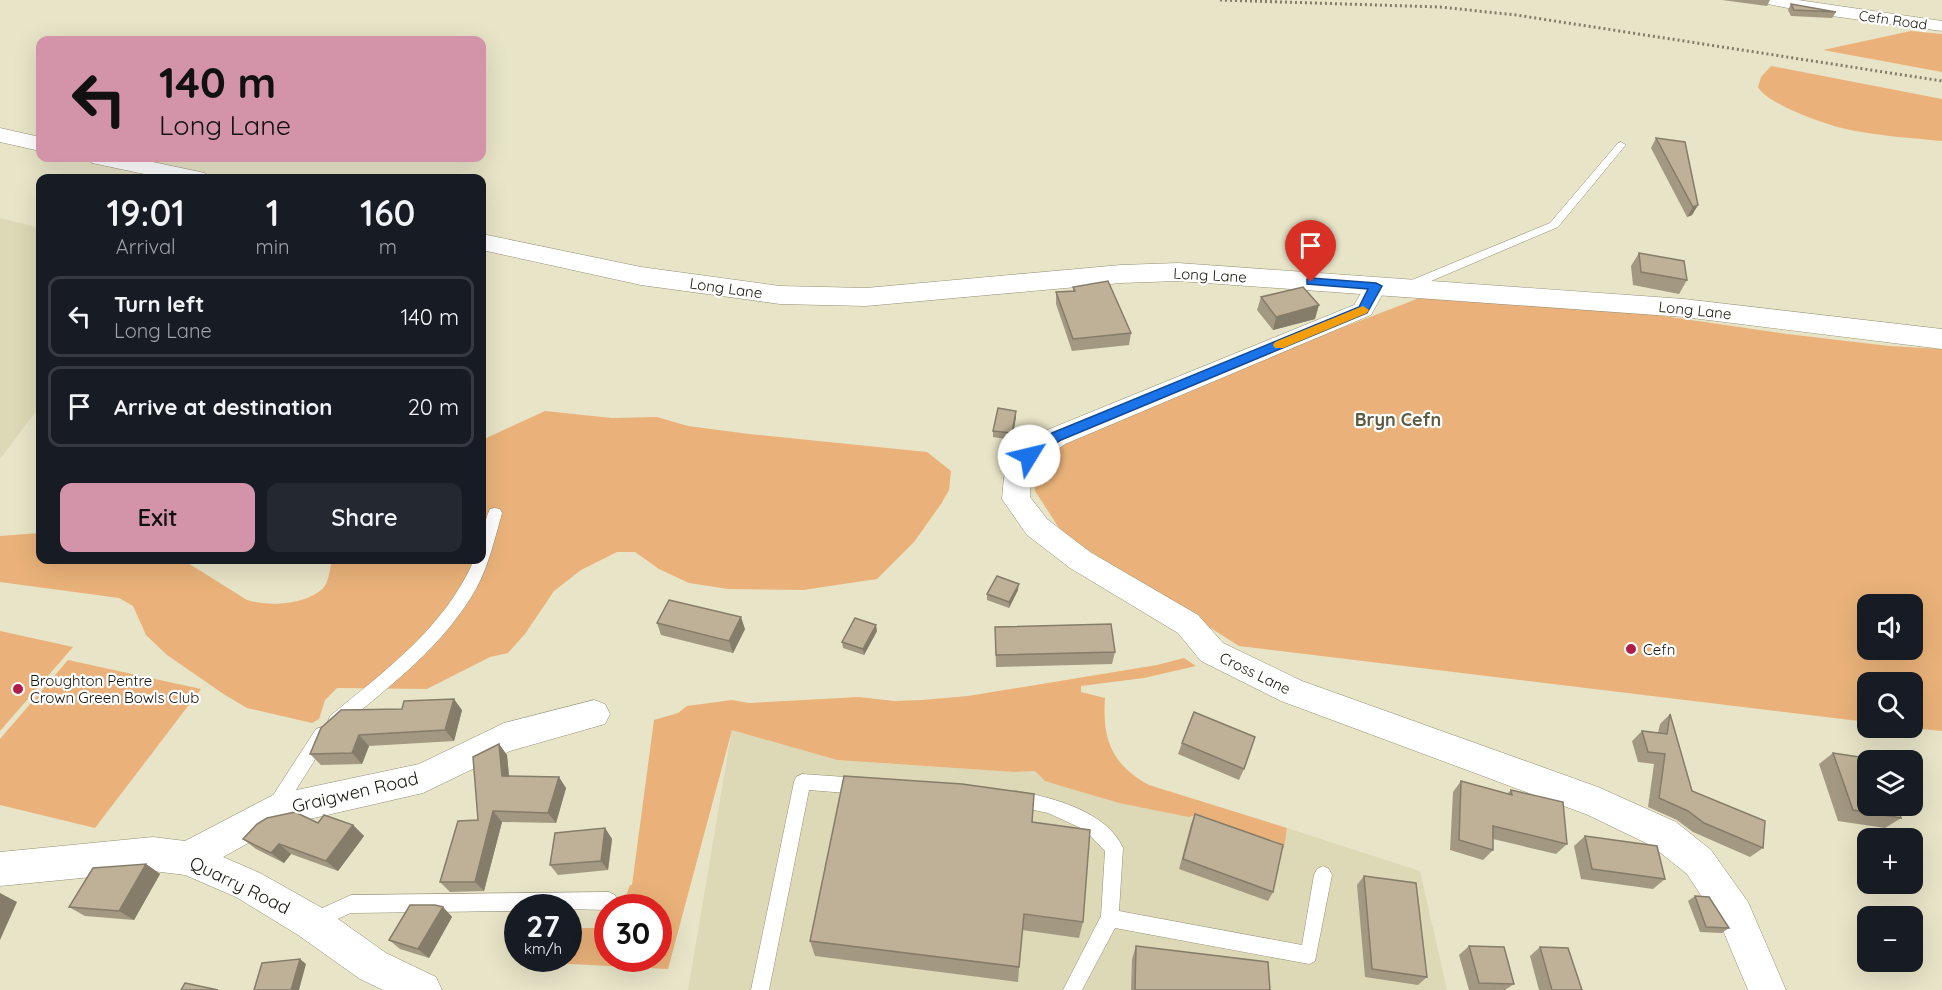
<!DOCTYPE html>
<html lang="en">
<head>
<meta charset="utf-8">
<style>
  :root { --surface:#171b24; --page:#242831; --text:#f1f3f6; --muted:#9ea1a6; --line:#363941; --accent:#d393a9 }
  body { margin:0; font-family:Quicksand,sans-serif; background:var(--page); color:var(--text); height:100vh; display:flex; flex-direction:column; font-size:22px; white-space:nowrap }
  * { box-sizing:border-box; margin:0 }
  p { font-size:20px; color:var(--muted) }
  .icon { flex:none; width:33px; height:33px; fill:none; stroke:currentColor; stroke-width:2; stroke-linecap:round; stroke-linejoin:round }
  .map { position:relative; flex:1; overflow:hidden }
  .drawer { position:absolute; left:36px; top:174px; width:450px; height:390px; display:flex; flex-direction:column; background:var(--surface); border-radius:12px; box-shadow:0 6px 24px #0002 }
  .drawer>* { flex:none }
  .banner { position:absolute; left:36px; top:36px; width:450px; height:126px; border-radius:12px; box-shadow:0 6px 24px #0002; background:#d393a9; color:#111; overflow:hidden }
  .buttons { position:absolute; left:1857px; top:594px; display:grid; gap:12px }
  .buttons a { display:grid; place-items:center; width:66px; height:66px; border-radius:12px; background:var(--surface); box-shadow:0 6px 24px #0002; font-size:30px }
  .speed { position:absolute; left:504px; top:894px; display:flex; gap:12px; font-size:30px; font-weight:700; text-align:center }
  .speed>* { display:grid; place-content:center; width:78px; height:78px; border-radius:50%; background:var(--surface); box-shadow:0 6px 24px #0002; line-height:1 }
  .speed small { font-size:15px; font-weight:400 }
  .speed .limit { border:9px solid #d22; background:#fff; color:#111 }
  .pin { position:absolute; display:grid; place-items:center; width:51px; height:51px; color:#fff; margin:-62px -26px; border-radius:50% 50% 50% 0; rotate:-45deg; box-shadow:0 0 6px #0007 }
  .pin .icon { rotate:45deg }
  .me { position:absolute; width:66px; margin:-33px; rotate:54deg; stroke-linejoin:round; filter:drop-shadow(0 0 4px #0008) }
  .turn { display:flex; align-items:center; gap:21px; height:126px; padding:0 24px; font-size:27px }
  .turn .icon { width:78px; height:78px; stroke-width:2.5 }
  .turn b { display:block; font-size:42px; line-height:51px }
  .eta { display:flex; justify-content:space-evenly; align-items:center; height:102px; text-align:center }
  .eta b { font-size:36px; font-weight:600; line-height:42px }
  .button { display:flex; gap:12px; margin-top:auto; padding:12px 24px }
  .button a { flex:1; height:69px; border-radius:12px; background:var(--accent); color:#111; font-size:24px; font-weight:600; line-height:69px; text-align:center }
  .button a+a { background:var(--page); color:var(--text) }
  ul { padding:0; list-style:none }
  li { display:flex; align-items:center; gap:18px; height:81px; margin:0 12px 9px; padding:0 12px; border:3px solid var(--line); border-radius:12px }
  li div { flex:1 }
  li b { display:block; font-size:22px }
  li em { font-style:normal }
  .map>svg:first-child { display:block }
  .built { fill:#ddd9b6 }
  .green { fill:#eab27a; fill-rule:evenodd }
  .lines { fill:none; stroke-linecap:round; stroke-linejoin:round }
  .service-casing { stroke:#939075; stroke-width:1 }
  .minor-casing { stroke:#939075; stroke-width:1 }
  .tertiary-casing { stroke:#939075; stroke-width:1 }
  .path { stroke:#807e6b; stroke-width:3; stroke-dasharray:2 3; stroke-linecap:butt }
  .service { fill:#fff; fill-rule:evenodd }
  .minor { fill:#fff; fill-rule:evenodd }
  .tertiary { fill:#fff; fill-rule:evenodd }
  .wall { fill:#a39882 }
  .shaded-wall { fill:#857c6a }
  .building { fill:#beb197; stroke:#857c6a; stroke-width:1.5 }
  .route { fill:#1a73e8; stroke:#114b97; stroke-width:1.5 }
  .slow { fill:#f59e0b }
  .poi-dot { fill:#af1d4b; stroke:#fff; stroke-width:2 }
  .labels { text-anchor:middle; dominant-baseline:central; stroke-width:4.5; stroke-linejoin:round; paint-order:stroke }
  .far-street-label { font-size:14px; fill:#17160c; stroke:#fff }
  .street-label { font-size:15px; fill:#17160c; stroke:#fff }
  .poi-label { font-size:15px; fill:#17160c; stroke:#fff; text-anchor:start }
  .quarter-label { font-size:18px; font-weight:bold; fill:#5b5940; stroke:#fff }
  .near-street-label { font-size:18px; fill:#17160c; stroke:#fff }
</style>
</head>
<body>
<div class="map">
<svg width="1942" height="990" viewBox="0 0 1942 990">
  <rect width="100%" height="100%" fill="#e7e4c7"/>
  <g class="built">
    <polygon points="0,218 40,228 40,406 0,459"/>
    <polygon points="732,729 837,760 1014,772 1035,771 1045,781 1195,815 1277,843 1284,848 1287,828 1420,871 1447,990 688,990"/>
  </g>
  <g class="green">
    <polygon points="1911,31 1942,34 1942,72 1823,50"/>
    <path d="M1771,66L1942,99V141C1911,138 1880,136 1850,130C1829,126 1768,105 1758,87L1761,77Z"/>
    <path d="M1422,297L1636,312L1787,334L1889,346L1942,349V731L1912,728V682H1868L1867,722L1239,646L1063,534L1035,491L1032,469L1056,446L1170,394ZM1868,604H1912V650H1868Z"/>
    <path d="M545,411L612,418L657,417L688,426L749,434L927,452L951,471L949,490L941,504L914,542L877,579L803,590L728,589L689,583L659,569L635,552H617L581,570L554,591L525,634L508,653L490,657L427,689L337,688L325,700L319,719L312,723L247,708L225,695L167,655L146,635L133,606L119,598L0,582V536L40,533V560H183L247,600C268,607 308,605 324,587C329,581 330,567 332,560H482V440Z"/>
    <polygon points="0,631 73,647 0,731"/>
    <path d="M1184,658L1196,666L1144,678L1081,686V692L1105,698C1102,739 1112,765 1149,785L1287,828L1284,849L1277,842L1195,815L1189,817L1119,803L1068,788L1045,781L1035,771L1014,772L837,760L732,730L668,969L551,963L552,959L568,958L569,917L578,928H602L607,923L608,958H658V908L622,907L630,885H632L654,720L678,713L687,706L732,700L749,703L859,697L894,701L922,700L968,696L1157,665Z"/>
    <polygon points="68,660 201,689 95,828 0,805 0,739"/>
  </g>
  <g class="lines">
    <g class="service-casing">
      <g id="service">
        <polygon points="1621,142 1626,145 1624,147 1558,227 1410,290 1402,290 1402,284 1550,223 1618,143"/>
        <path d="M495,508L500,509L502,513C495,538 489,564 477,587C445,645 391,685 342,726L336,728L330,726L328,721L330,716C386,670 445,627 474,560H482C482,542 482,525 490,509Z"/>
        <polygon points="322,727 328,729 330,734 328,739 282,812 276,814 270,812 268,806 270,800 316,729"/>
        <polygon points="802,774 859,778 865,781 867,786 865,791 859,794 809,790 769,990 751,990 794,782 796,777"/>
        <path d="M1016,791C1051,797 1107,811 1123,848L1119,911L1302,945L1314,875L1317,869L1323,866L1329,869L1332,875L1315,961L1309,964L1115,928L1082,990H1063L1101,916L1105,851L1085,830L1048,813L1010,805L1008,799L1010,793Z"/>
        <polygon points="609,892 615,895 618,901 615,907 608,908 608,910 518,908 518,911 351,913 315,929 309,926 306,920 309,914 351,895"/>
      </g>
    </g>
    <g class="minor-casing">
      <g id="minor">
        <polygon points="1766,0 1798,0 1942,21 1942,31 1817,14 1768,4"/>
        <polygon points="1376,279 1384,281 1387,286 1371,315 1065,444 1038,463 1030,477 1030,497 1047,519 1090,552 1198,615 1223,643 1302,681 1598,787 1676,822 1711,850 1748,902 1786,990 1748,990 1722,928 1687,874 1652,846 1588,815 1281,701 1201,661 1178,633 1070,568 1027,535 1002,499 1004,477 1020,449 1047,430 1354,305 1368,281"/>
        <polygon points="594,700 605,704 610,714 605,724 510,751 423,793 279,826 223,857 260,873 324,909 386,953 436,977 442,990 383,990 360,979 298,935 236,897 185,875 153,871 0,886 0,852 153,837 185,841 273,795 419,764 504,723"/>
      </g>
    </g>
    <g class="tertiary-casing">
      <g id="tertiary">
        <polygon points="0,128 40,137 40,151 0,142"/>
        <polygon points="89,158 134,158 205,173 208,178 163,178 92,163"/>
        <polygon points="482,234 641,267 780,286 866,288 1121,265 1178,263 1684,299 1942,329 1942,349 1684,317 1178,281 1121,283 866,306 780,304 641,285 482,250"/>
      </g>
    </g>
    <polyline class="path" points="1220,0 1440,7 1516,15 1942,81"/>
    <use href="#service" class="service"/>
    <use href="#minor" class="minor"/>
    <use href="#tertiary" class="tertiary"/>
  </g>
  <g class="wall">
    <polygon points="1722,0 1770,0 1767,6"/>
    <polygon points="1791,4 1836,12 1832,18 1791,16 1788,10"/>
    <polygon points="1656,138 1698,205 1692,215 1687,217 1651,148"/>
    <polygon points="1639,253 1687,280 1679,294 1633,285 1631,266"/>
    <polygon points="1073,287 1131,333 1129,345 1072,351 1056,304 1056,292 1073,291"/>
    <polygon points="1261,297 1315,319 1273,330 1257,310"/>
    <polygon points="1016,411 1016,417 1012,440 993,437 993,431"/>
    <polygon points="1018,590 1009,608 987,600 987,594"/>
    <polygon points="657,623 745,629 733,653 661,635"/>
    <polygon points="995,627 1115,652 1112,664 996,667"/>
    <polygon points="877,631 864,655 843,648 842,642"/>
    <polygon points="462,710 454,741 369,746 362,764 321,765 310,754 321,728"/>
    <polygon points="1670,714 1692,791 1763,848 1750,857 1693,832 1677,820 1648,807 1654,764 1638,762 1632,741 1642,731 1658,733 1660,724"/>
    <polygon points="1182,743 1244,769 1239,780 1178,754"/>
    <polygon points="499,744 507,755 509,776 566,788 556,823 502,822 484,891 450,892 440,882 478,820"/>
    <polygon points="1833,753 1901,818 1885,828 1838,821 1819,764"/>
    <polygon points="1461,781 1507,794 1511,790 1567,844 1556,854 1493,839 1493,850 1483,860 1450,850 1453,792"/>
    <polygon points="1195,814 1273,892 1268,901 1179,869 1191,824"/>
    <polygon points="1032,822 1083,922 1079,938 1022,930 1018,982 815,956 810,941"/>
    <polygon points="318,823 353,825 364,836 338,871 291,854 284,863 256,849 243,839"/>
    <polygon points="605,828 612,839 608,870 558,875 550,865"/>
    <polygon points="1585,836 1665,879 1653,889 1581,879 1574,846"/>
    <polygon points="146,864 160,874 134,920 85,916 69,907"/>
    <polygon points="1364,876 1427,977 1418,985 1365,977 1357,885"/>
    <polygon points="1695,896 1729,928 1722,933 1700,932 1688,901"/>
    <polygon points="443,907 452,917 429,958 400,949 389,940"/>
    <polygon points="1136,946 1270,990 1131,990 1132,959"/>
    <polygon points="1469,946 1514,984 1505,990 1469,990 1459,955"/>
    <polygon points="1540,947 1582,990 1539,990 1530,956"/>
  </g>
  <g class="shaded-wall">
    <polygon points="1698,205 1692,215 1687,217 1693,207"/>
    <polygon points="1319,305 1315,319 1273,330 1276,317"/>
    <polygon points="1016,411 1016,417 1012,440 1012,433"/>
    <polygon points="1019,584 1018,590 1009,608 1009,602"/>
    <polygon points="741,617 745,629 733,653 729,641"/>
    <polygon points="876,625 877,631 864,655 863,649"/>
    <polygon points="454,699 462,710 454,741 445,730"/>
    <polygon points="359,735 369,746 362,764 352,753"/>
    <polygon points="499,744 507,755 510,787 502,776"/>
    <polygon points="559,777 566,788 556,823 548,813"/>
    <polygon points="493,811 502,822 484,891 475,882"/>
    <polygon points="353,825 364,836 338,871 326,861"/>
    <polygon points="605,828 612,839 608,870 601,861"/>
    <polygon points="279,844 291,854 284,863 271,853"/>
    <polygon points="146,864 160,874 134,920 119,911"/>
    <polygon points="0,893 17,902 0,940"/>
    <polygon points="443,907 452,917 429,958 418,949"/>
    <polygon points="300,959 306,964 299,990 291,990"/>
  </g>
  <g class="building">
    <polygon points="1791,4 1836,12 1794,10"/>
    <polygon points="1656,138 1685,142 1698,205 1693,207"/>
    <polygon points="1639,253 1684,261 1687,280 1641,272"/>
    <polygon points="1108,281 1131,333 1073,339 1056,292 1075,291 1073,287"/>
    <polygon points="1303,287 1319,305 1276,317 1261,297"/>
    <polygon points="998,408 1016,411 1012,433 993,431"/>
    <polygon points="997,576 1019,584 1009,602 987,594"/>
    <polygon points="669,600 741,617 729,641 657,623"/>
    <polygon points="855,618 876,625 863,649 842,642"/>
    <polygon points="1111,624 1115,652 996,655 995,627"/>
    <polygon points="454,699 445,730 359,735 352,753 310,754 321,728 341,710 402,709 404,701"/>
    <polygon points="1194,712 1255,737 1244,769 1182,743"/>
    <polygon points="1670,714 1692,791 1765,821 1763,848 1704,823 1688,811 1659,798 1665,754 1648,752 1642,731 1667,734"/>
    <polygon points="499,744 502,776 559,777 548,813 493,811 475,882 440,882 458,821 478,820 473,757"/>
    <polygon points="1833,753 1879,760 1868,760 1868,806 1897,806 1901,818 1853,810"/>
    <polygon points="844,776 962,784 1034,794 1032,822 1090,830 1083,922 1024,914 1019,967 810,941"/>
    <polygon points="1461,781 1512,795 1511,790 1563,802 1567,844 1493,826 1493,850 1459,840"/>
    <polygon points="295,812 318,823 324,815 353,825 326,861 279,844 271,853 243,839 257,824 267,818"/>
    <polygon points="1195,814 1283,845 1273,892 1183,859"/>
    <polygon points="605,828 601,861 550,865 555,833"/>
    <polygon points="1585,836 1657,846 1665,879 1592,869"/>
    <polygon points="146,864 119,911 69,907 93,868"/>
    <polygon points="1364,876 1416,883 1427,977 1372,969"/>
    <polygon points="1695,896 1709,897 1729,928 1706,927"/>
    <polygon points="410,905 435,905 443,907 418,949 389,940"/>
    <polygon points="1136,946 1268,962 1270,990 1135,990"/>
    <polygon points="1469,946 1504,947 1514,984 1479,983"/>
    <polygon points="1540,947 1568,948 1582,990 1552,990"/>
    <polygon points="300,959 291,990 254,990 262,963"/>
    <polygon points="185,983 218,990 181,990"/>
  </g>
  <polygon class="route" points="1311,278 1376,283 1382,286 1367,313 1061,440 1034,459 1025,459 1023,456 1025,453 1052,433 1359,307 1368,289 1307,284 1307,279"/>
  <polygon class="slow" points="1363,306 1369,310 1367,313 1283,348 1275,348 1273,345 1275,342"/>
  <g class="poi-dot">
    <circle cx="1631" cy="649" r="6"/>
    <circle cx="18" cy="689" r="6"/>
  </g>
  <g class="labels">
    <g class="far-street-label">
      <text transform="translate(1893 20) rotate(8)">Cefn Road</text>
    </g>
    <g class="street-label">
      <text transform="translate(1210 275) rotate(3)">Long Lane</text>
      <text transform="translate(726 288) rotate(8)">Long Lane</text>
      <text transform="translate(1695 310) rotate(6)">Long Lane</text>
      <text transform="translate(1255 673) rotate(26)">Cross Lane</text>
    </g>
    <g class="poi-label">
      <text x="1643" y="649">Cefn</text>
      <text x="30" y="680">Broughton Pentre<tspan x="30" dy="17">Crown Green Bowls Club</tspan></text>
    </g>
    <g class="quarter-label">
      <text x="1398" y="419">Bryn Cefn</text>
    </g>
    <g class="near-street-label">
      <text transform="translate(355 792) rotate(-13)">Graigwen Road</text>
      <text transform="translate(240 885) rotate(26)">Quarry Road</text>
    </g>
  </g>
</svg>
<div class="buttons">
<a><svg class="icon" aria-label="sound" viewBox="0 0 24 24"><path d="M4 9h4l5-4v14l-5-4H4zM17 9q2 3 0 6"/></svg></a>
<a><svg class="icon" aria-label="search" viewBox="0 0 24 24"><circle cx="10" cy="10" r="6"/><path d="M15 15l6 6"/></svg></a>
<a><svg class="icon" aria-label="layers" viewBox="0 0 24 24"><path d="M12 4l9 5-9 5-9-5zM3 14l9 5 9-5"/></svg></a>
<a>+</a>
<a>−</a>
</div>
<div class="speed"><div>27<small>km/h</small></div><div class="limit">30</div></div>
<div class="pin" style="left:1311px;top:282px;background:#d93025"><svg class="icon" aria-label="arrive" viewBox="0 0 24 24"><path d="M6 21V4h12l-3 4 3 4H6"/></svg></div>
<svg class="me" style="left:1029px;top:456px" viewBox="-20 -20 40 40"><circle r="19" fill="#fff"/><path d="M0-13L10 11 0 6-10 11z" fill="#1a73e8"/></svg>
<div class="banner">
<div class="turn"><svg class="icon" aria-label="left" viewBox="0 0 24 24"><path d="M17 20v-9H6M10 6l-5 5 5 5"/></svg><div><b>140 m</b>Long Lane</div></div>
</div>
<section class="drawer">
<div class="eta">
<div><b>19:01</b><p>Arrival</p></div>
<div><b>1</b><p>min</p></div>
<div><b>160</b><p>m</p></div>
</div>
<ul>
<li><svg class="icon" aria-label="left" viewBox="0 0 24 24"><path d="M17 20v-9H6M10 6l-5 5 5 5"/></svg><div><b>Turn left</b><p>Long Lane</p></div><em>140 m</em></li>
<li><svg class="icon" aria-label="arrive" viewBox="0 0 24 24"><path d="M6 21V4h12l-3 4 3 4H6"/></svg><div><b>Arrive at destination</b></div><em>20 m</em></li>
</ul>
<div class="button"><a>Exit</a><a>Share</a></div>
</section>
</div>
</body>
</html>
